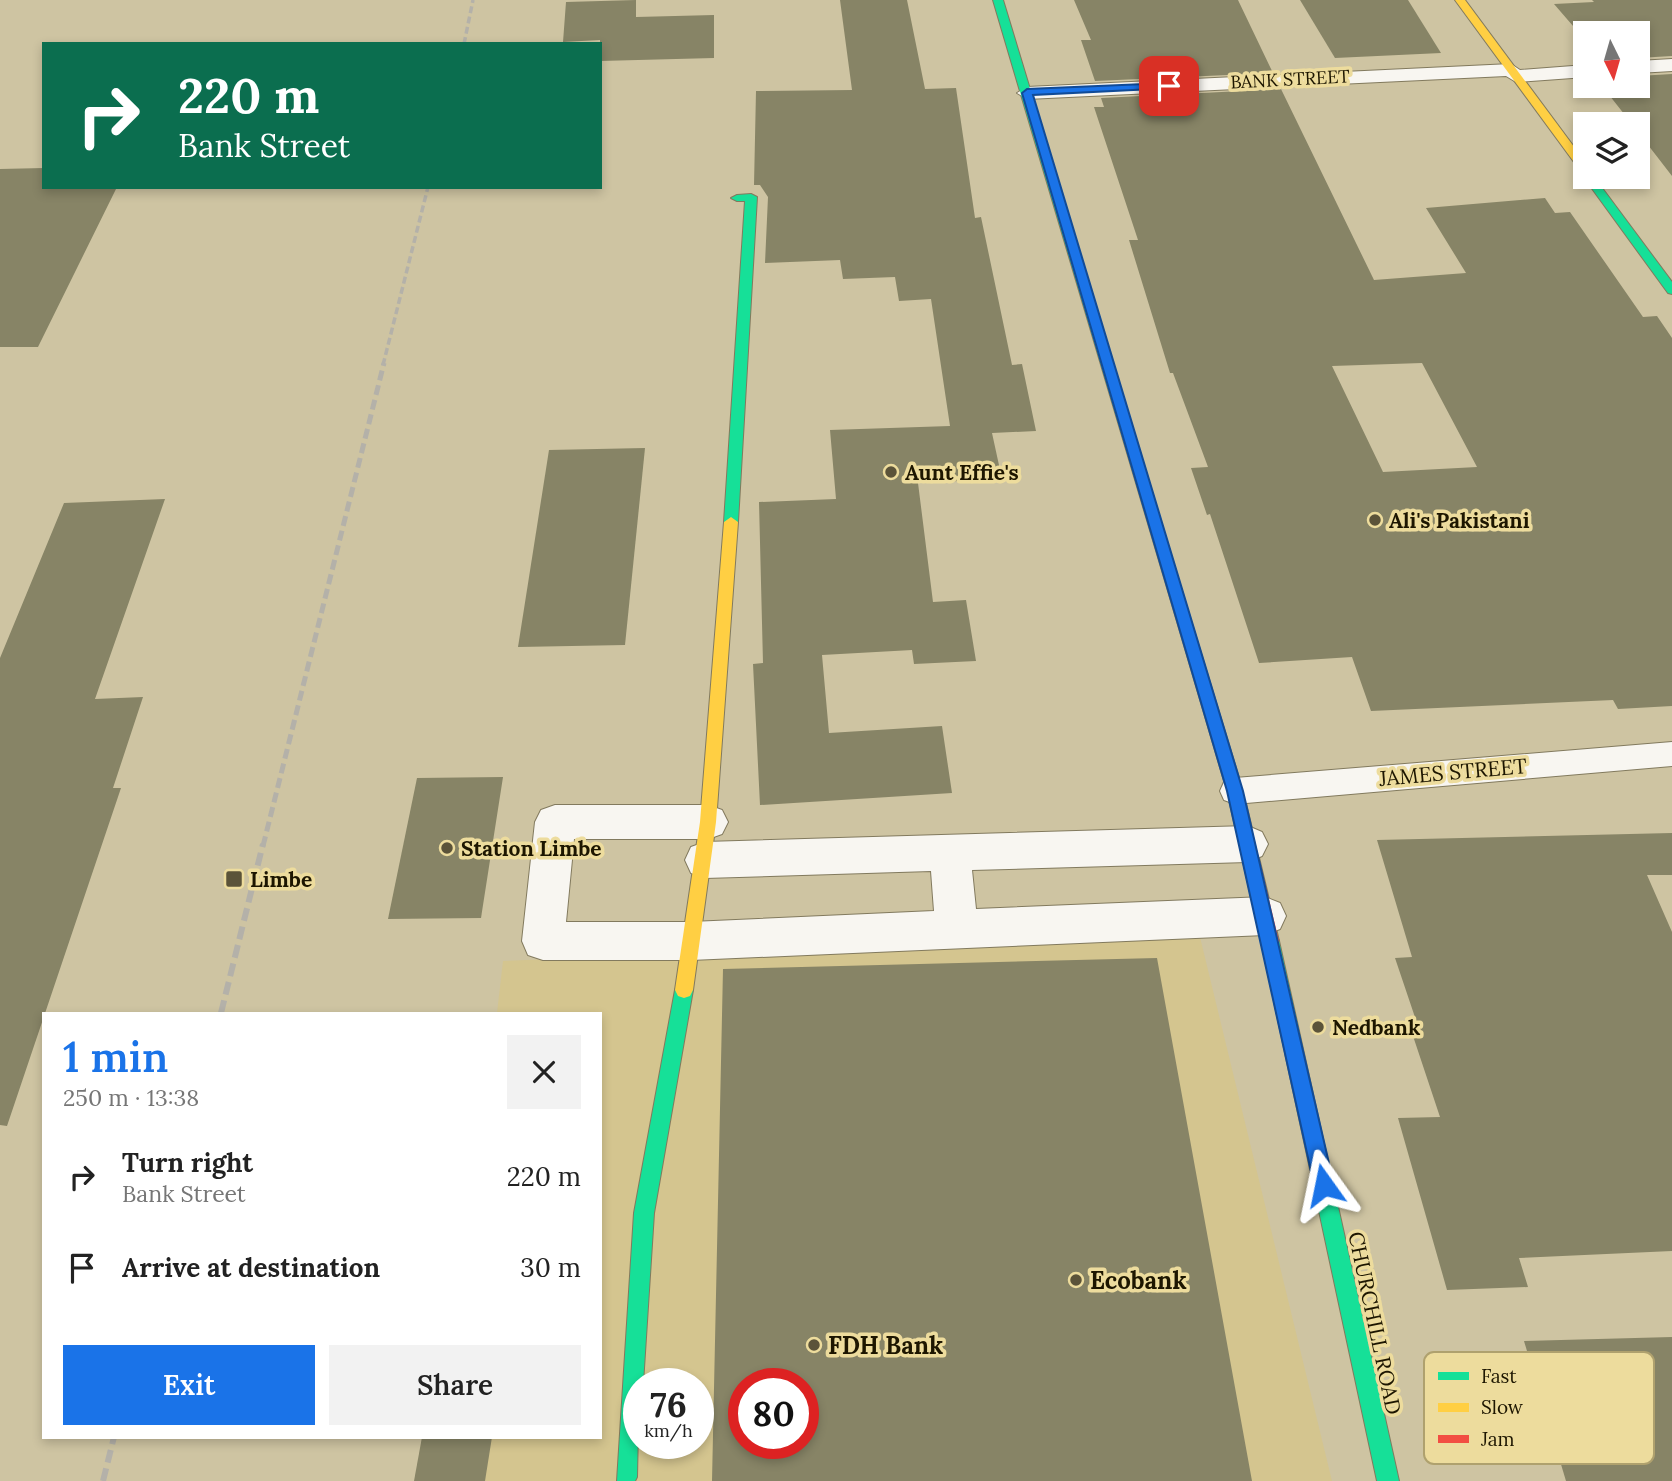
<!DOCTYPE html>
<html lang="en">
<head>
<meta charset="utf-8">
<style>
  :root { --surface:#fff; --page:#f2f2f2; --text:#222; --muted:#767676; --accent:#1a73e8 }
  body { margin:0; font-family:Lora,serif; background:var(--page); color:var(--text); height:100vh; display:flex; flex-direction:column; font-size:26px; white-space:nowrap }
  * { box-sizing:border-box; margin:0 }
  p { font-size:23px; color:var(--muted) }
  .icon { flex:none; width:38px; height:38px; fill:none; stroke:currentColor; stroke-width:2; stroke-linecap:round; stroke-linejoin:round }
  .map { position:relative; flex:1; overflow:hidden }
  .panel { position:absolute; left:42px; top:1012px; width:560px; height:427px; display:flex; flex-direction:column; background:var(--surface); border-radius:0px; box-shadow:0 4px 10px #0003 }
  .panel>* { flex:none }
  .guide { position:absolute; left:42px; top:42px; width:560px; height:147px; border-radius:0px; box-shadow:0 4px 10px #0003; background:#0b6e4f; color:#fff; overflow:hidden }
  .needle { width:46px; rotate:175deg }
  .controls { position:absolute; left:1573px; top:21px; display:grid; gap:14px }
  .controls a { display:grid; place-items:center; width:77px; height:77px; border-radius:0px; background:var(--surface); box-shadow:0 4px 10px #0003; font-size:35px }
  .speed { position:absolute; left:623px; top:1368px; display:flex; gap:14px; font-size:35px; font-weight:700; text-align:center }
  .speed>* { display:grid; place-content:center; width:91px; height:91px; border-radius:50%; background:var(--surface); box-shadow:0 4px 10px #0003; line-height:1 }
  .speed small { font-size:18px; font-weight:400 }
  .speed .limit { border:10px solid #d22; background:#fff; color:#111 }
  .pin { position:absolute; display:grid; place-items:center; width:60px; height:60px; color:#fff; margin:-30px; border-radius:14px; box-shadow:0 4px 10px #0006 }
  .me { position:absolute; width:77px; margin:-38px; rotate:348deg; stroke-linejoin:round; filter:drop-shadow(0 0 5px #0008) }
  .turn { display:flex; align-items:center; gap:24px; height:147px; padding:0 21px; font-size:32px }
  .turn .icon { width:91px; height:91px; stroke-width:2.5 }
  .turn b { display:block; font-size:49px; line-height:60px }
  .round { display:grid; place-items:center; flex:none; width:74px; height:74px; border-radius:0px; background:var(--page) }
  .overview { display:flex; align-items:center; justify-content:space-between; height:119px; padding:0 21px }
  h1 { font-size:42px; font-weight:600; line-height:52px; color:var(--accent) }
  .action { display:flex; gap:14px; margin-top:auto; padding:14px 21px }
  .action a { flex:1; height:80px; border-radius:0px; background:var(--accent); color:#fff; font-size:28px; font-weight:600; line-height:80px; text-align:center }
  .action a+a { background:var(--page); color:var(--text) }
  ul { padding:0; list-style:none }
  li { display:flex; align-items:center; gap:21px; height:91px; padding:0 21px }
  li div { flex:1 }
  li b { display:block; font-size:26px }
  li em { font-style:normal }
  .map>svg:first-child { display:block }
  .built { fill:#d4c58f; fill-rule:evenodd }
  .building { fill:#878466; fill-rule:evenodd }
  .lines { fill:none; stroke-linecap:round; stroke-linejoin:round }
  .lane-casing { stroke:#827a5e; stroke-width:2 }
  .street-casing { stroke:#827a5e; stroke-width:2 }
  .fast-casing { stroke:#827a5e; stroke-width:2 }
  .slow-casing { stroke:#827a5e; stroke-width:2 }
  .jam-casing { stroke:#827a5e; stroke-width:2 }
  .lane { fill:#f8f6f1; fill-rule:evenodd }
  .street { fill:#f8f6f1; fill-rule:evenodd }
  .fast { fill:#16e098; fill-rule:evenodd }
  .slow { fill:#ffcf43; fill-rule:evenodd }
  .jam { fill:#f24e42; fill-rule:evenodd }
  .rail-far2 { stroke:#b4b1a9; stroke-width:3.5; stroke-dasharray:7 3.5; stroke-linecap:butt }
  .rail-far1 { stroke:#b4b1a9; stroke-width:5; stroke-dasharray:10 5; stroke-linecap:butt }
  .rail { stroke:#b4b1a9; stroke-width:6; stroke-dasharray:13 6; stroke-linecap:butt }
  .route { fill:#1a73e8; stroke:#114b97; stroke-width:2 }
  .poi-dot { fill:#5b5339; stroke:#eddc9d; stroke-width:2.5 }
  .labels { text-anchor:middle; dominant-baseline:central; stroke-width:7; stroke-linejoin:round; paint-order:stroke }
  .far-street-label { font-size:18px; fill:#1d1600; stroke:#eddc9d }
  .poi-label { font-size:21px; font-weight:bold; fill:#1d1600; stroke:#eddc9d; text-anchor:start }
  .street-label { font-size:21px; fill:#1d1600; stroke:#eddc9d }
  .near-poi-label { font-size:24px; font-weight:bold; fill:#1d1600; stroke:#eddc9d; text-anchor:start }
  .key { fill:#eddc9d; stroke:#afa16e; stroke-width:2 }
  .key-label { font-size:19px; fill:#1d1600 }
</style>
</head>
<body>
<div class="map">
<svg width="1672" height="1481" viewBox="0 0 1672 1481">
  <rect width="100%" height="100%" fill="#cec4a2"/>
  <path class="built" d="M1199,933L1332,1481H440L445,1437H600V1013H497L503,961ZM639,1384H698V1444H639ZM744,1384H803V1444H744Z"/>
  <g class="building">
    <polygon points="636,0 636,17 714,15 714,58 600,61 600,40 563,42 566,2"/>
    <polygon points="840,0 907,0 925,89 956,88 975,218 981,217 1012,365 1022,364 1036,431 992,433 1002,479 918,483 933,602 966,600 976,661 914,664 912,650 822,655 829,733 942,726 952,793 760,805 753,664 763,663 759,502 836,499 830,430 950,426 931,299 899,301 895,277 843,279 840,260 765,263 768,197 760,185 754,185 756,91 852,90"/>
    <polygon points="1074,0 1238,0 1273,73 1095,81 1081,40 1091,40"/>
    <polygon points="1300,0 1408,0 1441,53 1335,58"/>
    <polygon points="1592,0 1672,0 1672,56 1638,58 1638,33 1586,33 1586,41 1554,4 1594,2"/>
    <polygon points="1672,74 1672,176 1638,132 1638,124 1632,124 1602,86 1638,86 1638,76"/>
    <path d="M1281,89L1374,280L1466,273L1426,208L1545,198L1555,213L1570,212L1643,317L1657,316L1672,338V706L1618,709L1613,700L1371,711L1352,657L1259,663L1210,514L1207,515L1191,468L1208,467L1173,373H1170L1129,240H1138L1094,107H1104L1101,98ZM1422,363L1477,467L1383,472L1332,366Z"/>
    <polygon points="44,168 44,187 117,187 38,347 0,347 0,169"/>
    <polygon points="645,448 625,645 518,647 549,450"/>
    <polygon points="165,499 95,699 143,697 113,788 121,788 7,1126 0,1125 0,658 64,503"/>
    <polygon points="503,777 481,918 388,919 417,778"/>
    <polygon points="1672,833 1672,875 1647,875 1672,932 1672,1251 1519,1258 1528,1287 1447,1290 1398,1118 1440,1117 1413,1036 1421,1035 1395,958 1412,957 1377,840"/>
    <path d="M1157,958L1252,1481H712L723,969ZM744,1384H803V1444H744Z"/>
    <polygon points="1672,1337 1672,1481 1566,1481 1524,1341"/>
    <polygon points="422,1437 492,1437 485,1481 414,1481"/>
  </g>
  <g class="lines">
    <g class="lane-casing">
      <g id="lane">
        <polygon points="1672,59 1672,71 1638,73 1638,61"/>
        <polygon points="1511,64 1520,70 1586,65 1586,77 1516,82 1506,76 1027,99 1017,93 1027,87"/>
        <polygon points="1672,742 1672,766 1235,804 1224,800 1220,791 1224,782 1235,778"/>
      </g>
    </g>
    <g class="street-casing">
      <polygon id="street" points="555,805 708,805 722,810 728,822 722,834 708,839 574,839 566,922 691,922 934,911 931,871 705,878 691,873 685,860 691,847 705,842 1248,826 1262,832 1268,844 1262,856 1248,862 972,870 976,909 1265,897 1280,903 1286,916 1280,929 1265,935 691,960 543,960 528,955 522,941 535,822 541,810"/>
    </g>
    <g class="fast-casing">
      <g id="fast">
        <polygon points="993,0 1003,0 1182,591 1175,596 1168,591"/>
        <polygon points="1585,175 1594,177 1672,282 1672,294 1668,293 1585,179"/>
        <polygon points="751,194 757,197 738,522 731,527 724,522 745,201 737,201 731,198 737,195"/>
        <polygon points="1270,933 1276,935 1279,941 1399,1481 1377,1481 1261,941 1264,935"/>
        <polygon points="684,982 690,984 693,990 654,1213 643,1384 639,1384 637,1477 635,1481 617,1481 634,1213 675,990 678,984"/>
      </g>
    </g>
    <g class="slow-casing">
      <g id="slow">
        <polygon points="1455,0 1465,0 1586,163 1586,174 1582,173"/>
        <polygon points="731,517 738,522 716,822 693,990 690,996 684,998 678,996 675,990 700,822 724,522"/>
      </g>
    </g>
    <g class="jam-casing">
      <polygon id="jam" points="1175,586 1182,591 1243,791 1279,941 1276,947 1270,949 1264,947 1261,941 1227,791 1168,591"/>
    </g>
    <use href="#lane" class="lane"/>
    <use href="#street" class="street"/>
    <use href="#fast" class="fast"/>
    <use href="#slow" class="slow"/>
    <use href="#jam" class="jam"/>
    <g class="rail-far2">
      <polyline points="464,44 473,0"/>
      <polyline points="383,365 428,187"/>
    </g>
    <polyline class="rail-far1" points="263,846 384,363"/>
    <g class="rail">
      <polyline points="221,1013 263,844"/>
      <polyline points="103,1481 114,1437"/>
    </g>
  </g>
  <polygon class="route" points="1169,83 1174,86 1173,88 1033,95 1243,791 1334,1185 1331,1192 1324,1195 1317,1192 1314,1185 1227,791 1022,93 1027,89"/>
  <g class="poi-dot">
    <circle cx="891" cy="472" r="7"/>
    <circle cx="1375" cy="520" r="7"/>
    <circle cx="447" cy="848" r="7"/>
    <rect x="225" y="870" width="18" height="18" rx="3.5"/>
    <circle cx="1318" cy="1027" r="7"/>
    <circle cx="1076" cy="1280" r="7"/>
    <circle cx="814" cy="1345" r="7"/>
  </g>
  <g class="labels">
    <g class="far-street-label">
      <text transform="translate(1290 79) rotate(-3)">BANK STREET</text>
    </g>
    <g class="poi-label">
      <text x="905" y="472">Aunt Effie's</text>
      <text x="1389" y="520">Ali's Pakistani</text>
      <text x="461" y="848">Station Limbe</text>
      <text x="250" y="879">Limbe</text>
      <text x="1332" y="1027">Nedbank</text>
    </g>
    <g class="street-label">
      <text transform="translate(1453 772) rotate(-5)">JAMES STREET</text>
      <text transform="translate(1375 1323) rotate(78)">CHURCHILL ROAD</text>
    </g>
    <g class="near-poi-label">
      <text x="1090" y="1280">Ecobank</text>
      <text x="828" y="1345">FDH Bank</text>
    </g>
  </g>
  <rect x="1424" y="1352" width="230" height="112" rx="10" class="key"/>
  <rect x="1438" y="1372" width="31" height="8" fill="#16e098"/>
  <rect x="1438" y="1403" width="31" height="9" fill="#ffcf43"/>
  <rect x="1438" y="1435" width="31" height="8" fill="#f24e42"/>
  <g class="key-label">
    <text x="1481" y="1383">Fast</text>
    <text x="1481" y="1414">Slow</text>
    <text x="1481" y="1446">Jam</text>
  </g>
</svg>
<div class="controls">
<a><svg class="needle" viewBox="-14 -14 28 28"><path d="M0-13l5 13h-10z" fill="#e53935"/><path d="M0 13l5-13h-10z" fill="#767676"/></svg></a>
<a><svg class="icon" aria-label="layers" viewBox="0 0 24 24"><path d="M12 4l9 5-9 5-9-5zM3 14l9 5 9-5"/></svg></a>
</div>
<div class="speed"><div>76<small>km/h</small></div><div class="limit">80</div></div>
<div class="pin" style="left:1169px;top:86px;background:#d93025"><svg class="icon" aria-label="arrive" viewBox="0 0 24 24"><path d="M6 21V4h12l-3 4 3 4H6"/></svg></div>
<svg class="me" style="left:1324px;top:1185px" viewBox="-20 -20 40 40"><path d="M0-17L14 15 0 8-14 15z" fill="#1a73e8" stroke="#fff" stroke-width="4"/></svg>
<div class="guide">
<div class="turn"><svg class="icon" aria-label="right" viewBox="0 0 24 24"><path d="M7 20v-9h11M14 6l5 5-5 5"/></svg><div><b>220 m</b>Bank Street</div></div>
</div>
<section class="panel">
<div class="overview"><div><h1>1 min</h1><p>250 m · 13:38</p></div><a class="round"><svg class="icon" aria-label="close" viewBox="0 0 24 24"><path d="M6 6l12 12M18 6L6 18"/></svg></a></div>
<ul>
<li><svg class="icon" aria-label="right" viewBox="0 0 24 24"><path d="M7 20v-9h11M14 6l5 5-5 5"/></svg><div><b>Turn right</b><p>Bank Street</p></div><em>220 m</em></li>
<li><svg class="icon" aria-label="arrive" viewBox="0 0 24 24"><path d="M6 21V4h12l-3 4 3 4H6"/></svg><div><b>Arrive at destination</b></div><em>30 m</em></li>
</ul>
<div class="action"><a>Exit</a><a>Share</a></div>
</section>
</div>
</body>
</html>
